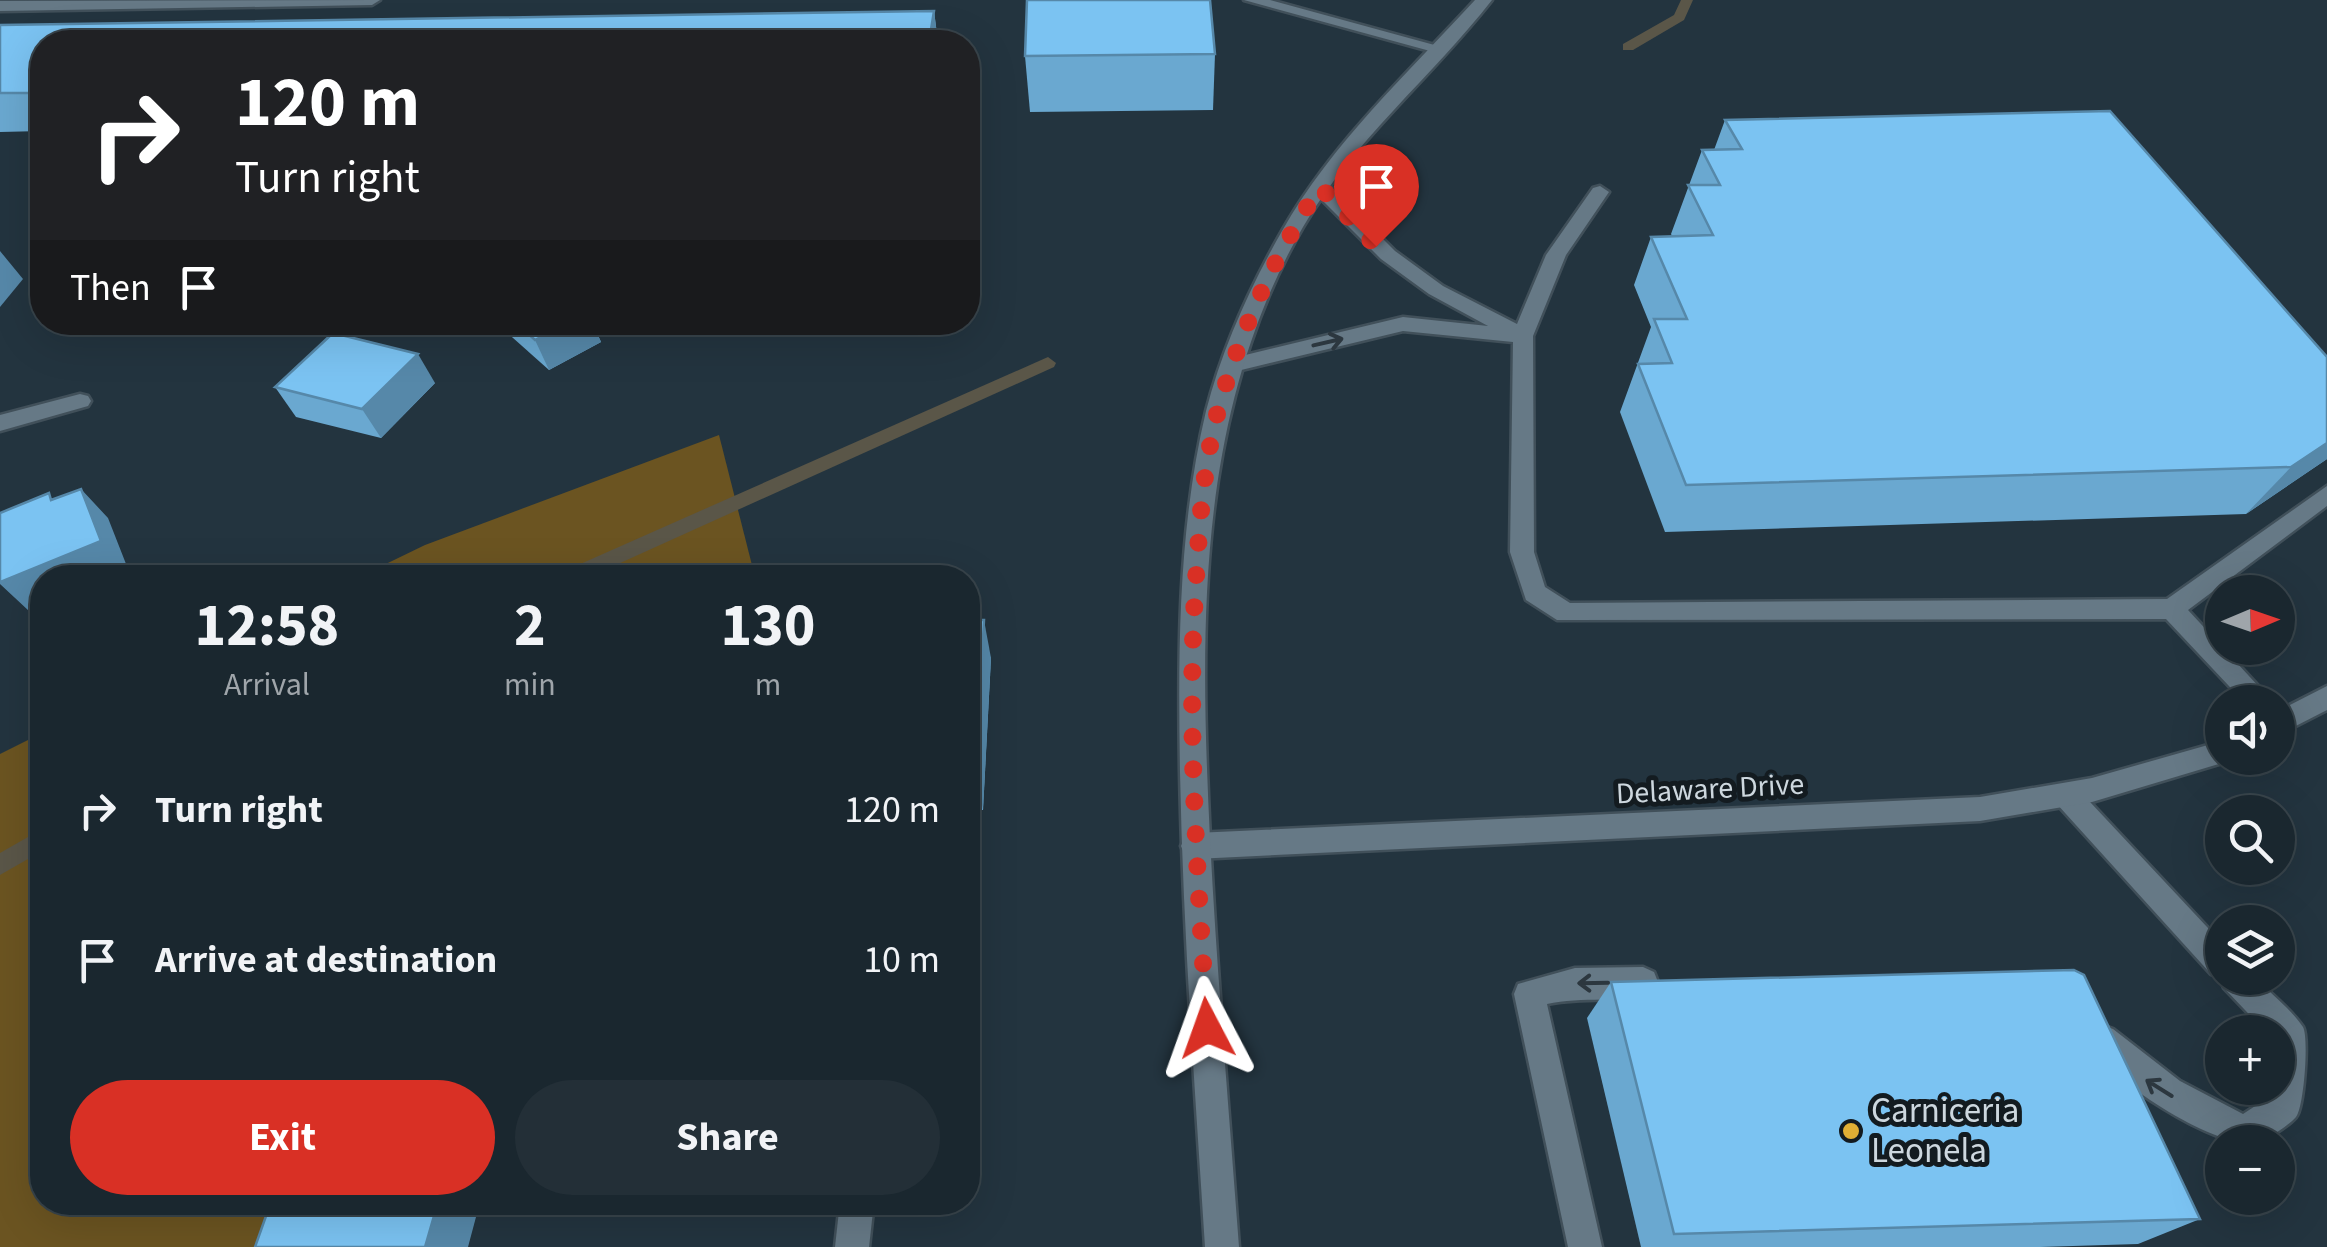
<!DOCTYPE html>
<html lang="en">
<head>
<meta charset="utf-8">
<style>
  :root { --surface:#1a272f; --page:#232f37; --text:#f1f3f6; --muted:#9fa5aa; --line:#38444b; --accent:#d93025 }
  body { margin:0; font-family:"Source Sans 3",sans-serif; background:var(--page); color:var(--text); height:100vh; display:flex; flex-direction:column; font-size:38px; white-space:nowrap }
  * { box-sizing:border-box; margin:0 }
  p { font-size:32px; color:var(--muted) }
  .icon { flex:none; width:55px; height:55px; fill:none; stroke:currentColor; stroke-width:2; stroke-linecap:round; stroke-linejoin:round }
  .map { position:relative; flex:1; overflow:hidden }
  .panel { position:absolute; left:30px; top:565px; width:950px; height:650px; display:flex; flex-direction:column; background:var(--surface); border-radius:40px; box-shadow:0 10px 40px #0002,0 0 0 2px var(--line) }
  .panel>* { flex:none }
  .hud { position:absolute; left:30px; top:30px; width:950px; height:305px; border-radius:40px; box-shadow:0 10px 40px #0002,0 0 0 2px var(--line); background:#202124; color:#fff; overflow:hidden }
  .needle { width:65px; rotate:88deg }
  .controls { position:absolute; left:2205px; top:575px; display:grid; gap:20px }
  .controls a { display:grid; place-items:center; width:90px; height:90px; border-radius:50%; background:var(--surface); box-shadow:0 10px 40px #0002,0 0 0 2px var(--line); font-size:50px }
  .pin { position:absolute; display:grid; place-items:center; width:85px; height:85px; color:#fff; margin:-102px -42px; border-radius:50% 50% 50% 0; rotate:-45deg; box-shadow:0 0 10px #0007 }
  .pin .icon { rotate:45deg }
  .me { position:absolute; width:110px; margin:-55px; rotate:356deg; stroke-linejoin:round; filter:drop-shadow(0 0 8px #0008) }
  .turn { display:flex; align-items:center; gap:35px; height:210px; padding:0 40px; font-size:45px }
  .turn .icon { width:130px; height:130px; stroke-width:2.5 }
  .turn b { display:block; font-size:70px; line-height:85px }
  .then { display:flex; align-items:center; height:95px; padding:0 40px; background:#0003; gap:20px; font-size:38px }
  .eta { display:flex; justify-content:space-evenly; align-items:center; height:170px; text-align:center }
  .eta b { font-size:60px; font-weight:700; line-height:70px }
  .action { display:flex; gap:20px; margin-top:auto; padding:20px 40px }
  .action a { flex:1; height:115px; border-radius:60px; background:var(--accent); color:#fff; font-size:40px; font-weight:700; line-height:115px; text-align:center }
  .action a+a { background:var(--page); color:var(--text) }
  ul { padding:0; list-style:none }
  li { display:flex; align-items:center; gap:30px; height:150px; padding:0 40px }
  li div { flex:1 }
  li b { display:block; font-size:38px }
  li em { font-style:normal }
  .map>svg:first-child { display:block }
  .green { fill:#6b5421 }
  .lines { fill:none; stroke-linecap:round; stroke-linejoin:round }
  .stream { fill:#5a5648; fill-rule:evenodd }
  .service-casing { stroke:#41505a; stroke-width:5 }
  .minor-casing { stroke:#41505a; stroke-width:5 }
  .secondary-casing { stroke:#41505a; stroke-width:5 }
  .service { fill:#667986; fill-rule:evenodd }
  .minor { fill:#667986; fill-rule:evenodd }
  .secondary { fill:#667986; fill-rule:evenodd }
  .wall { fill:#6aa8d0 }
  .shaded-wall { fill:#5688a9 }
  .building { fill:#7bc3f2; stroke:#5688a9; stroke-width:2.5 }
  .oneway { stroke:#2c373f }
  .route { stroke:#d93025; stroke-width:18; stroke-dasharray:0 32.4 }
  .poi-dot { fill:#e1af34; stroke:#131b20; stroke-width:4 }
  .labels { text-anchor:middle; dominant-baseline:central; stroke-width:10; stroke-linejoin:round; paint-order:stroke }
  .street-label { font-size:30px; fill:#cdd7de; stroke:#131b20 }
  .near-poi-label { font-size:35px; fill:#cdd7de; stroke:#131b20; text-anchor:start }
</style>
</head>
<body>
<div class="map">
<svg width="2327" height="1247" viewBox="0 0 2327 1247">
  <rect width="100%" height="100%" fill="#23343f"/>
  <g class="green">
    <polygon points="719,435 755,577 359,577 425,545"/>
    <polygon points="42,733 42,1202 270,1203 263,1247 0,1247 0,754"/>
  </g>
  <g class="lines">
    <g class="stream">
      <polygon points="1681,0 1693,0 1684,20 1633,50 1623,50 1623,44 1674,15"/>
      <polygon points="1048,357 1056,363 1054,367 587,578 558,578 560,573"/>
      <polygon points="42,829 42,851 0,875 0,853"/>
    </g>
    <g class="service-casing">
      <g id="service">
        <polygon points="1320,181 1327,183 1395,251 1443,286 1517,324 1546,255 1593,188 1600,186 1609,192 1566,255 1533,336 1534,552 1545,587 1570,603 2167,599 2327,486 2327,506 2188,610 2273,702 2244,702 2166,619 1557,620 1526,600 1510,552 1513,342 1403,331 1233,372 1222,365 1233,358 1403,317 1488,326 1429,294 1381,259 1313,191 1311,187"/>
        <path d="M2066,783L2076,787L2222,943V978H2255C2270,993 2291,1009 2303,1027C2309,1038 2304,1107 2296,1117C2289,1125 2267,1140 2258,1142C2219,1153 2101,1075 2086,1040L2091,1029L2102,1025L2113,1029L2180,1081L2243,1114L2269,1097L2270,1088H2278V1032H2266L2224,988L2220,978L2211,974L2056,803L2052,795L2056,787Z"/>
        <path d="M1643,967L1654,972L1658,982L1654,992C1624,1004 1581,996 1547,1004L1602,1247H1568L1514,994L1518,984L1575,968Z"/>
        <polygon points="840,1202 874,1202 869,1247 835,1247"/>
      </g>
    </g>
    <g class="minor-casing">
      <g id="minor">
        <polygon points="380,0 372,5 0,11 0,1"/>
        <polygon points="1244,0 1270,0 1449,49 1441,54"/>
        <polygon points="80,394 88,396 91,401 88,406 0,431 0,415"/>
        <polygon points="2327,686 2327,710 2278,735 2278,711"/>
        <polygon points="2222,741 2222,758 2232,760 2092,802 1980,821 1195,859 1185,855 1181,846 1185,837 1195,833 1980,797 2092,778"/>
      </g>
    </g>
    <g class="secondary-casing">
      <path id="secondary" d="M1475,0H1492C1431,78 1354,140 1303,227C1195,413 1200,630 1210,839C1217,975 1229,1111 1239,1247H1205C1195,1089 1183,931 1180,772C1178,652 1178,529 1206,411C1222,349 1250,287 1282,231C1332,143 1407,74 1475,0Z"/>
    </g>
    <use href="#service" class="service"/>
    <use href="#minor" class="minor"/>
    <use href="#secondary" class="secondary"/>
  </g>
  <g class="wall">
    <polygon points="934,11 938,42 42,42 42,131 0,132 0,25"/>
    <polygon points="1215,54 1213,110 1030,112 1025,56"/>
    <polygon points="1725,120 2327,357 2327,459 2246,514 1665,532 1620,412 1651,327 1634,285 1651,237 1672,236 1671,234 1702,150 1714,150"/>
    <polygon points="501,322 592,322 601,342 549,370 504,330"/>
    <polygon points="435,383 381,438 296,417 275,387"/>
    <polygon points="968,620 991,658 983,810 968,810"/>
    <polygon points="1611,982 2200,1219 2138,1244 2040,1247 1641,1247 1587,1018"/>
  </g>
  <g class="shaded-wall">
    <polygon points="934,11 938,42 929,42"/>
    <polygon points="0,251 23,279 0,307"/>
    <polygon points="568,322 592,322 601,342 549,370 535,340"/>
    <polygon points="418,354 435,383 381,438 362,409"/>
    <polygon points="2327,443 2327,459 2246,514 2291,467"/>
    <polygon points="81,489 108,518 128,569 108,578 42,578 42,605 29,611 0,584 0,582"/>
    <polygon points="984,620 991,658 983,810 976,774"/>
    <polygon points="438,1202 480,1202 468,1247 425,1247"/>
  </g>
  <g class="building">
    <polygon points="1027,0 1210,0 1215,54 1025,56"/>
    <polygon points="934,11 929,42 42,42 42,93 0,93 0,25"/>
    <polygon points="2110,111 2327,357 2327,443 2291,467 1686,485 1638,364 1672,363 1654,319 1687,319 1651,237 1713,235 1688,185 1720,185 1702,150 1742,149 1725,120"/>
    <polygon points="515,322 568,322 535,340"/>
    <polygon points="333,333 418,354 362,409 275,387"/>
    <polygon points="81,489 101,541 0,582 0,513 49,493 51,500"/>
    <polygon points="968,620 984,620 976,774 968,775"/>
    <polygon points="2074,970 2084,975 2200,1219 1674,1234 1611,982"/>
    <polygon points="271,1202 438,1202 425,1247 255,1247"/>
  </g>
  <defs><path id="oneway-shaft" d="M-6 0H5M1.5-3L5.5 0L1.5 3" fill="none" stroke-width="1.6" stroke-linecap="round" stroke-linejoin="round" transform="scale(2.5)"/></defs>
  <g class="oneway">
    <use href="#oneway-shaft" transform="translate(1328 342) rotate(-13)"/>
    <use href="#oneway-shaft" transform="translate(1593 983) rotate(179)"/>
    <use href="#oneway-shaft" transform="translate(2159 1088) rotate(-148)"/>
  </g>
  <g class="lines">
    <path class="route" d="M1207,1028C1198,874 1185,719 1197,565C1200,513 1205,458 1219,407C1241,329 1275,255 1320,187L1376,246"/>
  </g>
  <circle class="poi-dot" cx="1851" cy="1131" r="10"/>
  <g class="labels">
    <g class="street-label">
      <text transform="translate(1710 789) rotate(-3)">Delaware Drive</text>
    </g>
    <g class="near-poi-label">
      <text x="1871" y="1111">Carniceria<tspan x="1871" dy="40">Leonela</tspan></text>
    </g>
  </g>
</svg>
<div class="controls">
<a><svg class="needle" viewBox="-14 -14 28 28"><path d="M0-13l5 13h-10z" fill="#e53935"/><path d="M0 13l5-13h-10z" fill="#9fa5aa"/></svg></a>
<a><svg class="icon" aria-label="sound" viewBox="0 0 24 24"><path d="M4 9h4l5-4v14l-5-4H4zM17 9q2 3 0 6"/></svg></a>
<a><svg class="icon" aria-label="search" viewBox="0 0 24 24"><circle cx="10" cy="10" r="6"/><path d="M15 15l6 6"/></svg></a>
<a><svg class="icon" aria-label="layers" viewBox="0 0 24 24"><path d="M12 4l9 5-9 5-9-5zM3 14l9 5 9-5"/></svg></a>
<a>+</a>
<a>−</a>
</div>
<div class="pin" style="left:1376px;top:246px;background:#d93025"><svg class="icon" aria-label="arrive" viewBox="0 0 24 24"><path d="M6 21V4h12l-3 4 3 4H6"/></svg></div>
<svg class="me" style="left:1207px;top:1028px" viewBox="-20 -20 40 40"><path d="M0-17L14 15 0 8-14 15z" fill="#d93025" stroke="#fff" stroke-width="4"/></svg>
<div class="hud">
<div class="turn"><svg class="icon" aria-label="right" viewBox="0 0 24 24"><path d="M7 20v-9h11M14 6l5 5-5 5"/></svg><div><b>120 m</b>Turn right</div></div>
<div class="then">Then<svg class="icon" aria-label="arrive" viewBox="0 0 24 24"><path d="M6 21V4h12l-3 4 3 4H6"/></svg></div>
</div>
<section class="panel">
<div class="eta">
<div><b>12:58</b><p>Arrival</p></div>
<div><b>2</b><p>min</p></div>
<div><b>130</b><p>m</p></div>
</div>
<ul>
<li><svg class="icon" aria-label="right" viewBox="0 0 24 24"><path d="M7 20v-9h11M14 6l5 5-5 5"/></svg><div><b>Turn right</b></div><em>120 m</em></li>
<li><svg class="icon" aria-label="arrive" viewBox="0 0 24 24"><path d="M6 21V4h12l-3 4 3 4H6"/></svg><div><b>Arrive at destination</b></div><em>10 m</em></li>
</ul>
<div class="action"><a>Exit</a><a>Share</a></div>
</section>
</div>
</body>
</html>
